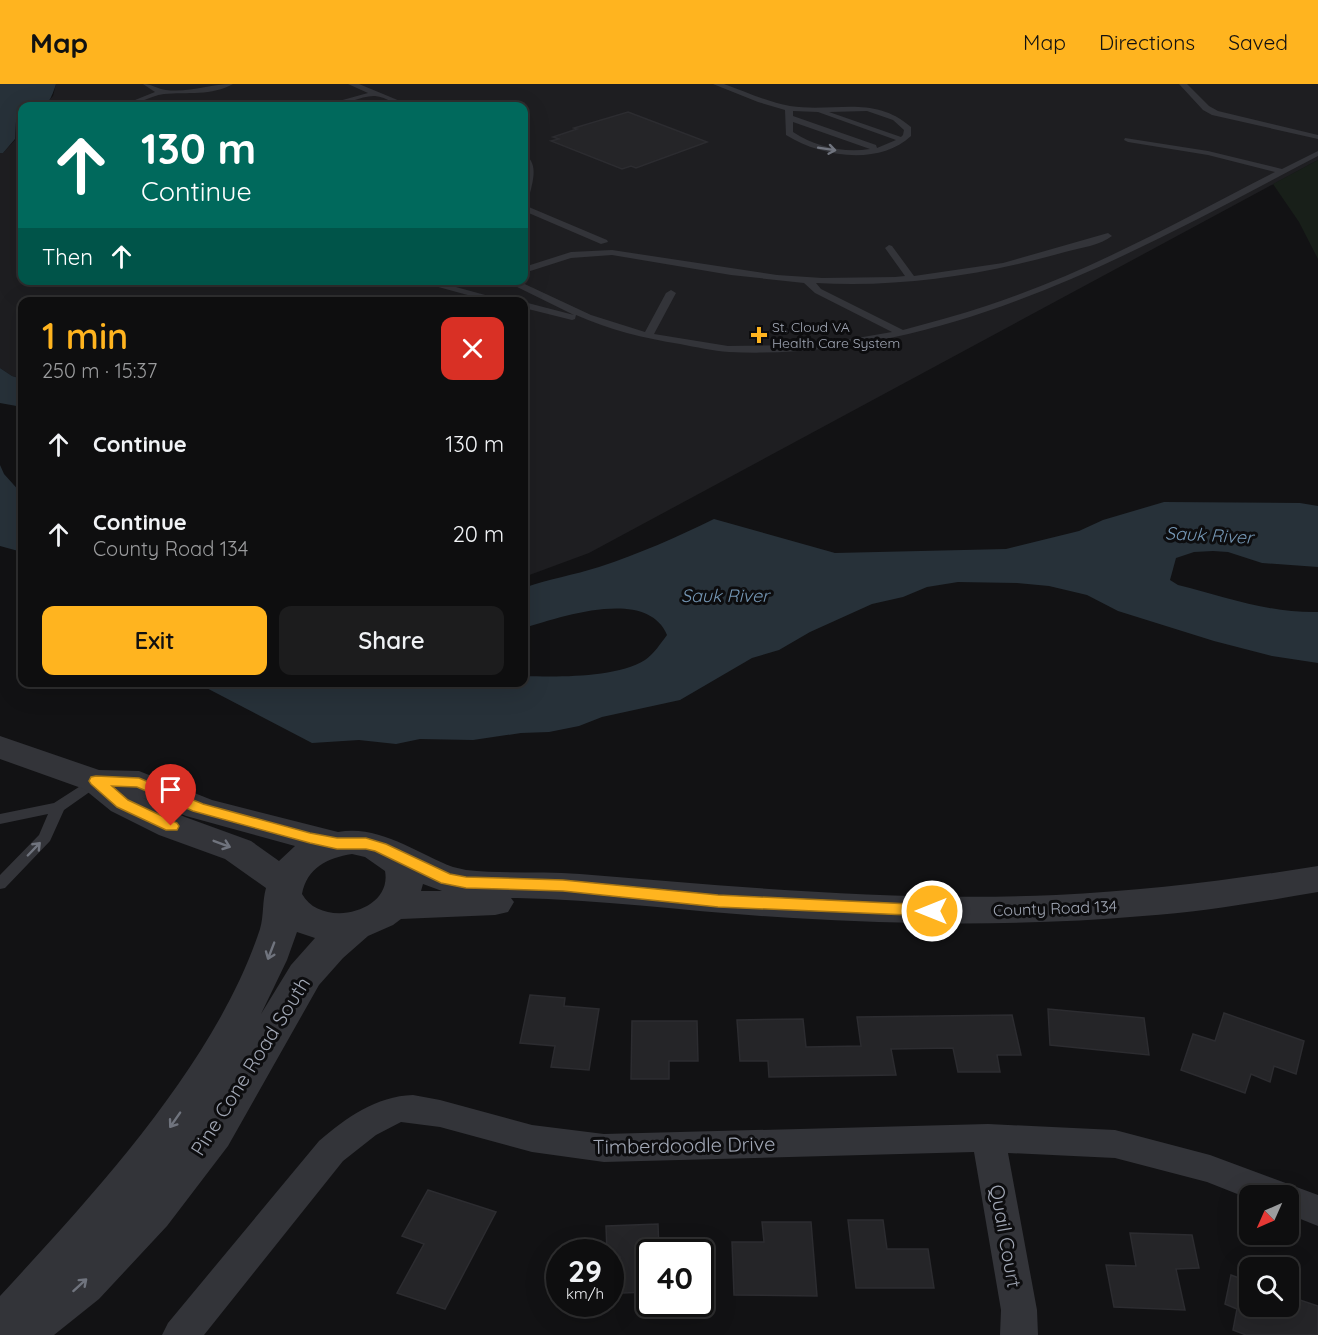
<!DOCTYPE html>
<html lang="en">
<head>
<meta charset="utf-8">
<style>
  :root { --surface:#0e0e0f; --page:#1c1c1d; --text:#f1f3f6; --muted:#9b9c9e; --line:#2e2e2f; --accent:#ffb41f }
  body { margin:0; font-family:Quicksand,sans-serif; background:var(--page); color:var(--text); height:100vh; display:flex; flex-direction:column; font-size:22px; white-space:nowrap }
  * { box-sizing:border-box; margin:0 }
  p { font-size:20px; color:var(--muted) }
  .icon { flex:none; width:33px; height:33px; fill:none; stroke:currentColor; stroke-width:2; stroke-linecap:round; stroke-linejoin:round }
  .map { position:relative; flex:1; overflow:hidden }
  .sheet { position:absolute; left:18px; top:213px; width:510px; height:390px; display:flex; flex-direction:column; background:var(--surface); border-radius:12px; box-shadow:0 6px 24px #0002,0 0 0 2px var(--line) }
  .sheet>* { flex:none }
  .top-card { position:absolute; left:18px; top:18px; width:510px; height:183px; border-radius:12px; box-shadow:0 6px 24px #0002,0 0 0 2px var(--line); background:#00695c; color:#fff; overflow:hidden }
  .needle { width:39px; rotate:225deg }
  .controls { position:absolute; left:1239px; top:1101px; display:grid; gap:12px }
  .controls a { display:grid; place-items:center; width:60px; height:60px; border-radius:12px; background:var(--surface); box-shadow:0 6px 24px #0002,0 0 0 2px var(--line); font-size:30px }
  .speed { position:absolute; left:546px; top:1155px; display:flex; gap:12px; font-size:30px; font-weight:700; text-align:center }
  .speed>* { display:grid; place-content:center; width:78px; height:78px; border-radius:50%; background:var(--surface); box-shadow:0 6px 24px #0002,0 0 0 2px var(--line); line-height:1 }
  .speed small { font-size:15px; font-weight:400 }
  .speed .limit { border:3px solid #111; border-radius:9px; background:#fff; color:#111 }
  .pin { position:absolute; display:grid; place-items:center; width:51px; height:51px; color:#fff; margin:-62px -26px; border-radius:50% 50% 50% 0; rotate:-45deg; box-shadow:0 0 6px #0007 }
  .pin .icon { rotate:45deg }
  .me { position:absolute; width:66px; margin:-33px; rotate:270deg; stroke-linejoin:round; filter:drop-shadow(0 0 4px #0008) }
  .turn { display:flex; align-items:center; gap:21px; height:126px; padding:0 24px; font-size:27px }
  .turn .icon { width:78px; height:78px; stroke-width:2.5 }
  .turn b { display:block; font-size:42px; line-height:51px }
  .then { display:flex; align-items:center; height:57px; padding:0 24px; background:#0003; gap:12px; font-size:22px }
  .round { display:grid; place-items:center; flex:none; width:63px; height:63px; border-radius:12px; background:var(--page) }
  .summary { display:flex; align-items:center; justify-content:space-between; height:102px; padding:0 24px }
  h1 { font-size:36px; font-weight:600; line-height:45px; color:var(--accent) }
  .cta { display:flex; gap:12px; margin-top:auto; padding:12px 24px }
  .cta a { flex:1; height:69px; border-radius:12px; background:var(--accent); color:#111; font-size:24px; font-weight:600; line-height:69px; text-align:center }
  .cta a+a { background:var(--page); color:var(--text) }
  ul { padding:0; list-style:none }
  li { display:flex; align-items:center; gap:18px; height:90px; padding:0 24px }
  li div { flex:1 }
  li b { display:block; font-size:22px }
  li em { font-style:normal }
  header { display:flex; align-items:center; gap:36px; box-sizing:border-box; height:84px; padding:0 30px; background:var(--accent); color:#111 }
  header strong { font-size:28px }
  nav { display:flex; gap:33px; margin-inline-start:auto; font-size:21px }
  .map>svg:first-child { display:block }
  .built { fill:#1e1e21 }
  .green { fill:#181f19 }
  .water { fill:#273139 }
  .building { fill:#252528; stroke:#2c2c30; stroke-width:1.5 }
  .lines { fill:none; stroke-linecap:round; stroke-linejoin:round }
  .service { fill:#333439; fill-rule:evenodd }
  .minor { fill:#333439; fill-rule:evenodd }
  .tertiary { fill:#333439; fill-rule:evenodd }
  .oneway { stroke:#70747e }
  .route { fill:#ffb41f; stroke:#a67514; stroke-width:1.5 }
  .poi-dot { fill:#ffb41f; stroke:#0d0d0f; stroke-width:2 }
  .labels { text-anchor:middle; dominant-baseline:central; stroke-width:6; stroke-linejoin:round; paint-order:stroke }
  .far-poi-label { font-size:14px; fill:#a2a8b6; stroke:#0d0d0f; text-anchor:start }
  .street-label { font-size:16px; fill:#a2a8b6; stroke:#0d0d0f }
  .water-label { font-size:18px; font-style:italic; fill:#7597b5; stroke:#0d0d0f }
  .near-street-label { font-size:20px; fill:#a2a8b6; stroke:#0d0d0f }
</style>
</head>
<body>
<header>
<strong>Map</strong>
<nav><a>Map</a><a>Directions</a><a>Saved</a></nav>
</header>
<div class="map">
<svg width="1318" height="1251" viewBox="0 0 1318 1251">
  <rect width="100%" height="100%" fill="#121214"/>
  <polygon class="built" points="56,0 1318,0 1318,76 589,469 524,493 524,218 22,218 22,295 12,292 0,284 0,69 3,69 15,56 16,38 22,31 22,196 524,196 524,22 43,22 53,12"/>
  <polygon class="green" points="1318,76 1318,175 1299,138 1273,100"/>
  <g class="water">
    <path d="M0,0H56C48,24 47,22 22,22V31L16,38L15,55L3,69H0Z"/>
    <polygon points="0,284 12,292 22,295 22,323 0,319"/>
    <polygon points="0,381 4,390 22,410 22,468 0,462"/>
    <path d="M1164,418L1300,419L1318,422V483L1262,479L1228,468L1213,467L1194,468L1176,474L1170,496L1178,501C1225,513 1269,529 1318,528V579L1272,572L1214,557L1118,527L1087,511L1049,502L1017,499L958,498L927,503L903,513L872,520L810,548L779,566L752,574L680,616L602,633L579,642L549,648L521,649L473,656L420,655L396,660L359,656L312,659L197,599L524,598V592C557,593 616,594 645,576C653,571 661,559 667,551C647,503 561,533 524,544V504C548,495 574,491 599,483C639,470 677,453 714,435L835,469L1006,465L1079,447L1103,436Z"/>
  </g>
  <g class="building">
    <polygon points="628,28 707,58 636,84 631,82 622,85 551,57 559,55 553,53 577,45 574,44"/>
    <polygon points="530,911 565,914 564,922 599,925 589,986 551,983 555,962 520,959"/>
    <polygon points="1048,925 1144,934 1149,971 1050,961"/>
    <polygon points="1224,929 1304,957 1296,990 1274,982 1270,998 1251,990 1245,1009 1181,986 1193,950 1215,957"/>
    <polygon points="1012,931 1021,971 997,971 1000,988 958,988 953,964 891,965 896,991 769,993 768,977 740,977 737,936 803,935 806,963 861,962 857,933"/>
    <polygon points="632,937 697,937 698,977 669,977 669,995 631,995"/>
    <polygon points="428,1106 496,1128 445,1225 397,1209 424,1160 402,1152"/>
    <polygon points="848,1136 883,1136 887,1165 928,1165 934,1204 856,1204"/>
    <polygon points="762,1138 811,1138 817,1212 734,1211 732,1158 764,1158"/>
    <polygon points="658,1140 659,1168 650,1168 650,1208 622,1209 620,1173 610,1174 610,1168 607,1168 606,1142"/>
    <polygon points="1130,1149 1192,1151 1199,1184 1176,1185 1185,1226 1114,1223 1106,1181 1136,1182"/>
    <polygon points="1231,1191 1250,1198 1250,1222 1288,1222 1288,1212 1318,1222 1318,1251 1246,1251 1233,1246 1237,1225 1225,1220"/>
  </g>
  <g class="lines">
    <g class="service">
      <path d="M143,0C152,0 158,5 166,6C189,9 210,0 233,0C212,12 187,8 164,10C149,12 136,22 120,22L155,8Z"/>
      <path d="M348,0H359L412,22C398,24 388,13 375,12C363,11 343,22 328,22V20L368,9Z"/>
      <path d="M713,0H724C746,8 768,18 790,22C835,29 873,10 911,43V52C879,82 821,73 786,51L785,26L758,18ZM793,27L818,28L896,56L877,64L876,61L793,32ZM867,27L893,36L904,46L903,51L901,53L829,28ZM793,38L870,65C843,69 816,63 793,48Z"/>
      <polygon points="1179,0 1187,0 1209,22 1218,27 1318,51 1318,55 1212,31 1203,26"/>
      <path d="M1125,54L1208,67L1282,85L1318,67V72C1135,168 943,278 729,268C713,267 696,263 680,260C643,254 610,246 576,231L575,235L572,236L524,224V218L574,231L503,196H516L591,231L645,248L666,209L671,206L676,209L654,250L728,262L817,261L892,248L815,209L804,199L731,191L612,171L571,174L524,189V183L571,168L612,166L777,191L822,194L895,193L905,192L885,164L889,161L892,162L914,192L1003,179L1108,149L1112,152C1101,161 1080,164 1065,168C984,191 900,204 816,199L821,205L903,246C931,238 959,231 986,222C1087,189 1182,136 1275,88L1208,71L1128,58L1124,56Z"/>
      <path d="M524,70C541,80 531,102 528,118L524,121Z"/>
      <polygon points="524,121 607,156 608,158 601,160 524,127"/>
      <polygon points="413,196 430,196 511,218 493,218"/>
      <polygon points="96,692 101,694 103,697 101,700 64,726 50,757 5,804 0,805 0,791 39,751 48,730 0,740 0,730 54,719"/>
    </g>
    <path class="minor" d="M413,1011L440,1016L532,1041L604,1050L988,1040L1115,1046L1210,1071L1318,1111V1142L1288,1130V1112H1250V1115L1207,1098L1115,1074L1008,1069L1037,1226L1038,1251H1000L1001,1226L974,1068L604,1078L532,1068L440,1043L401,1038L376,1051L343,1077L204,1251H162L168,1239L319,1057C346,1034 376,1012 413,1011Z"/>
    <path class="tertiary" d="M0,652L99,686L139,687L212,716L338,748C378,740 417,769 453,783L466,786C504,790 542,787 580,790C738,803 897,818 1056,811C1144,807 1231,796 1318,782V808C1260,818 1202,828 1143,832C1026,842 910,841 793,834C701,829 609,816 517,814H511L514,818L508,828L495,831L401,835L393,841L368,852L343,874L319,901L228,1062L167,1142L99,1215L54,1251H0V1212C94,1110 216,979 260,845C264,832 262,818 266,804L225,775L159,751L111,727L84,705L0,675ZM141,713L186,732L295,762L279,777L251,757L185,733ZM352,770L365,773L385,787C393,829 321,845 302,810C307,784 327,774 352,770ZM423,800L442,807H421ZM297,848L315,854L291,881L261,930L287,876Z"/>
  </g>
  <defs><path id="oneway-shaft" d="M-6 0H5M1.5-3L5.5 0L1.5 3" fill="none" stroke-width="1.6" stroke-linecap="round" stroke-linejoin="round" transform="scale(1.5)"/></defs>
  <g class="oneway">
    <use href="#oneway-shaft" transform="translate(827 65) rotate(9)"/>
    <use href="#oneway-shaft" transform="translate(222 760) rotate(21)"/>
    <use href="#oneway-shaft" transform="translate(34 765) rotate(-46)"/>
    <use href="#oneway-shaft" transform="translate(271 867) rotate(111)"/>
    <use href="#oneway-shaft" transform="translate(175 1036) rotate(125)"/>
    <use href="#oneway-shaft" transform="translate(80 1201) rotate(-42)"/>
  </g>
  <polygon class="route" points="96,692 139,694 203,720 310,749 337,754 366,754 386,760 450,790 466,793 563,796 718,811 932,821 937,823 939,827 937,831 932,832 718,823 563,807 466,804 441,799 375,767 366,765 337,765 310,759 193,727 137,703 112,702 128,716 177,739 179,742 177,746 166,746 117,723 91,700 89,697 91,693"/>
  <path class="poi-dot" d="M756 242h6v6h6v6h-6v6h-6v-6h-6v-6h6z"/>
  <g class="labels">
    <g class="far-poi-label">
      <text x="772" y="243">St. Cloud VA<tspan x="772" dy="16">Health Care System</tspan></text>
    </g>
    <g class="street-label">
      <text transform="translate(1055 824) rotate(-2)">County Road 134</text>
    </g>
    <g class="water-label">
      <text transform="translate(1209 451) rotate(3)">Sauk River</text>
      <text x="725" y="511">Sauk River</text>
    </g>
    <g class="near-street-label">
      <text transform="translate(250 982) rotate(-58)">Pine Cone Road South</text>
      <text transform="translate(684 1061) rotate(-1)">Timberdoodle Drive</text>
      <text transform="translate(1006 1152) rotate(80)">Quail Court</text>
    </g>
  </g>
</svg>
<div class="controls">
<a><svg class="needle" viewBox="-14 -14 28 28"><path d="M0-13l5 13h-10z" fill="#e53935"/><path d="M0 13l5-13h-10z" fill="#9b9c9e"/></svg></a>
<a><svg class="icon" aria-label="search" viewBox="0 0 24 24"><circle cx="10" cy="10" r="6"/><path d="M15 15l6 6"/></svg></a>
</div>
<div class="speed"><div>29<small>km/h</small></div><div class="limit">40</div></div>
<div class="pin" style="left:171px;top:742px;background:#d93025"><svg class="icon" aria-label="arrive" viewBox="0 0 24 24"><path d="M6 21V4h12l-3 4 3 4H6"/></svg></div>
<svg class="me" style="left:932px;top:827px" viewBox="-20 -20 40 40"><circle r="17" fill="#ffb41f" stroke="#fff" stroke-width="3"/><path d="M0-11L8 9 0 5-8 9z" fill="#fff"/></svg>
<div class="top-card">
<div class="turn"><svg class="icon" aria-label="ahead" viewBox="0 0 24 24"><path d="M12 20V5M6 11l6-6 6 6"/></svg><div><b>130 m</b>Continue</div></div>
<div class="then">Then<svg class="icon" aria-label="ahead" viewBox="0 0 24 24"><path d="M12 20V5M6 11l6-6 6 6"/></svg></div>
</div>
<section class="sheet">
<div class="summary"><div><h1>1 min</h1><p>250 m · 15:37</p></div><a class="round" style="background:#d93025;color:#fff"><svg class="icon" aria-label="close" viewBox="0 0 24 24"><path d="M6 6l12 12M18 6L6 18"/></svg></a></div>
<ul>
<li><svg class="icon" aria-label="ahead" viewBox="0 0 24 24"><path d="M12 20V5M6 11l6-6 6 6"/></svg><div><b>Continue</b></div><em>130 m</em></li>
<li><svg class="icon" aria-label="ahead" viewBox="0 0 24 24"><path d="M12 20V5M6 11l6-6 6 6"/></svg><div><b>Continue</b><p>County Road 134</p></div><em>20 m</em></li>
</ul>
<div class="cta"><a>Exit</a><a>Share</a></div>
</section>
</div>
</body>
</html>
